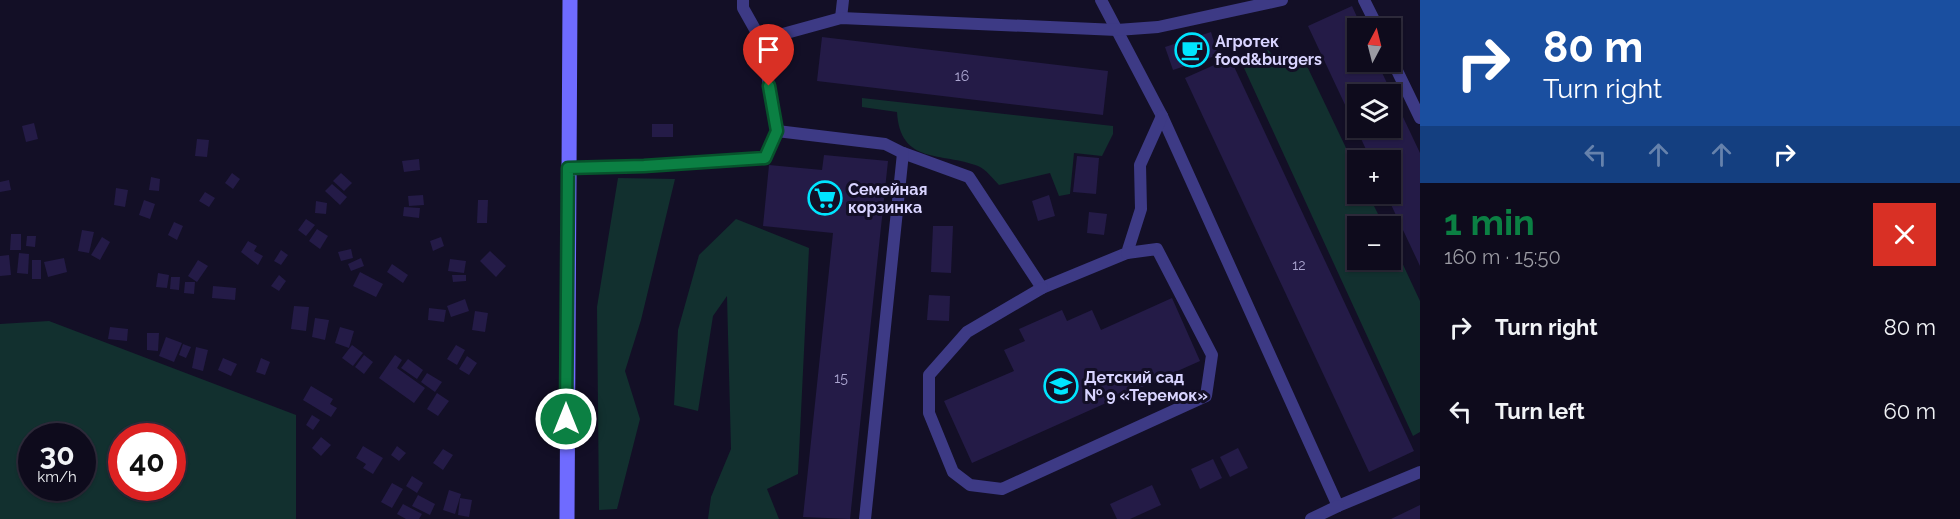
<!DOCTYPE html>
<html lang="en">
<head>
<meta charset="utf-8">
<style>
  :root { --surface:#0e0b1c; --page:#1c1929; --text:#f1f3f6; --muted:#9b9ba3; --line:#2e2b3b; --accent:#0b8043 }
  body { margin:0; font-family:Raleway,sans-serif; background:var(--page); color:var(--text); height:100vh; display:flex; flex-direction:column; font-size:22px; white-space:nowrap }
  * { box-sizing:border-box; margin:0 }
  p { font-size:20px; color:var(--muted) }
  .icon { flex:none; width:33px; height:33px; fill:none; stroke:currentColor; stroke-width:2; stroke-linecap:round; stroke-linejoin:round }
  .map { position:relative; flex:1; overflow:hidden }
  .drawer { display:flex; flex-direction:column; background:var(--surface); width:540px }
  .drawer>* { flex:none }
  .guide { background:#1a4fa0; color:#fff; overflow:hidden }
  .needle { width:39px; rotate:7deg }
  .tools { position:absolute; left:1347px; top:18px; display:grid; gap:12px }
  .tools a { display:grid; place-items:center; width:54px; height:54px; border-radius:0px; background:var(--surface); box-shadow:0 2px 4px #0004,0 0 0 2px var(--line); font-size:30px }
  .speed { position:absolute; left:18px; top:423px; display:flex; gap:12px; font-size:30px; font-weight:700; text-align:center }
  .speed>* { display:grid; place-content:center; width:78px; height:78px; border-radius:50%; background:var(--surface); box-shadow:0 2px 4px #0004,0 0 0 2px var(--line); line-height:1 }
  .speed small { font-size:15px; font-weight:400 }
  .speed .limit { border:9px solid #d22; background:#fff; color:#111 }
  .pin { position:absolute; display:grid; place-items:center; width:51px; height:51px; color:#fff; margin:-62px -26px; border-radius:50% 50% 50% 0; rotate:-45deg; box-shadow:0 0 6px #0007 }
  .pin .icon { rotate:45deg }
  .me { position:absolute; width:66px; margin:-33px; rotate:0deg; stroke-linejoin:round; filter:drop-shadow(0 0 4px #0008) }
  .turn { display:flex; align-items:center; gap:21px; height:126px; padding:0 24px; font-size:27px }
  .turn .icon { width:78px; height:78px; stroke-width:2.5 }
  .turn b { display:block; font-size:42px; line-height:51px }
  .lanes { display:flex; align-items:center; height:57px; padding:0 24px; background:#0003; justify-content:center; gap:30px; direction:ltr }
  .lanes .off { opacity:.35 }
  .round { display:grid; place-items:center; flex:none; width:63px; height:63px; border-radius:0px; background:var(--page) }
  .head { display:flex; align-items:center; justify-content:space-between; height:102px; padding:0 24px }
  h1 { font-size:36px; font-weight:700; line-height:45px; color:var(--accent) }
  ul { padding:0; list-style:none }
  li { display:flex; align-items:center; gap:18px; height:84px; padding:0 24px }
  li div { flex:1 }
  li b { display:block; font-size:22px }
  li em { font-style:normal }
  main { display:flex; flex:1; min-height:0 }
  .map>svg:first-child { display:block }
  .green { fill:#12302f; fill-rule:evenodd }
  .building { fill:#241b47; fill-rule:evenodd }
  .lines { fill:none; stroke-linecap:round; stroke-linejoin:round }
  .lane { stroke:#3d3a85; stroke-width:12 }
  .secondary { stroke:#6f6bff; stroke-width:15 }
  .route-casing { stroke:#07532c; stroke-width:15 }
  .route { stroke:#0b8043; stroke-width:10 }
  .labels { text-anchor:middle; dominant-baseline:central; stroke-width:6; stroke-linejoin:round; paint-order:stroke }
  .number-label { font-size:14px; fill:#aca6d1 }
  .poi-label { font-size:16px; font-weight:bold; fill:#d9d4ff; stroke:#130f26; text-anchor:start }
</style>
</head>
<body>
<main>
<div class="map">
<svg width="1420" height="519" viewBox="0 0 1420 519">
  <rect width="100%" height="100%" fill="#130f26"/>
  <g class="green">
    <polygon points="1268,50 1278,60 1306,64 1357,171 1358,194 1368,194 1384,226 1358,226 1358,260 1390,260 1391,239 1420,301 1420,432 1413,436 1239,57"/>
    <path d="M862,98L1113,126V134L1102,156L1074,153L1070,194L1059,196L1050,173L999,185C993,179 986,169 978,166C942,152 900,165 897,112L862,107Z"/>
    <polygon points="618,178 675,179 641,320 625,371 640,419 617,509 599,510 597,307"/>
    <polygon points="736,219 809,248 798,474 767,489 779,519 708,519 711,497 731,449 727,296 713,316 698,411 674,405 678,330 699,255"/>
    <path d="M49,321L296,415V519H0V324ZM82,436V488H32V436ZM172,436V488H122V436Z"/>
  </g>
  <g class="building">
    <path d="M1352,6L1362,28H1358V62H1377L1420,153V266L1386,194H1390V160H1371L1308,26ZM1358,94H1390V128H1358Z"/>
    <polygon points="1211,32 1218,55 1173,70 1165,47"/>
    <polygon points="822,37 1108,71 1103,115 817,81"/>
    <polygon points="1230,58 1414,451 1369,472 1185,78"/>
    <polygon points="34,123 38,139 26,142 22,126"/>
    <rect x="652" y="124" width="21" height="13"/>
    <polygon points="197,139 209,140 207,157 195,156"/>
    <polygon points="824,155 888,161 850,519 803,517 833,233 763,226 769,165 822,170"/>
    <polygon points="1077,156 1099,158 1096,194 1073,192"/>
    <polygon points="419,159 420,170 404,172 402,161"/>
    <polygon points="232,173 240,179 233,189 225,183"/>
    <polygon points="341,173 352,183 344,191 333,181"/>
    <polygon points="151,177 160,179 159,191 149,190"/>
    <polygon points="9,180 11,190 0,192 0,182"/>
    <polygon points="332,184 347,197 340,205 325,191"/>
    <polygon points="116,188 128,190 125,207 114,205"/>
    <polygon points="205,192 215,198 209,207 199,201"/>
    <polygon points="423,195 424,205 409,206 408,196"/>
    <polygon points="1049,195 1055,216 1038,221 1032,201"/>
    <polygon points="144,200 155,204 150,219 139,215"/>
    <polygon points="478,200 488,200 487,223 477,223"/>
    <polygon points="316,201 327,203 326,214 315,213"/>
    <polygon points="404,207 420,208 419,218 403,216"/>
    <polygon points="1089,212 1107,214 1104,235 1087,233"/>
    <polygon points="306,219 315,225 306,236 298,230"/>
    <polygon points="174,222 183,226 177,240 168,235"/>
    <polygon points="933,226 953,226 951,273 931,272"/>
    <polygon points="317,229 328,236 320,249 309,241"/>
    <polygon points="82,230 94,232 89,253 78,251"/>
    <polygon points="11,234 21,234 21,250 10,250"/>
    <polygon points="27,236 36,236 35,247 26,246"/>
    <polygon points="102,237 110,242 100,260 91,255"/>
    <polygon points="441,237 444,246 433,251 430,241"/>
    <polygon points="248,241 257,246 254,251 263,256 258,265 241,252"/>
    <polygon points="351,249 353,258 341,261 338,252"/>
    <polygon points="281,250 288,255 281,265 274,261"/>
    <polygon points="490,251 506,266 496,277 480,261"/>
    <polygon points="19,253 29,254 28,274 17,273"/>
    <polygon points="9,255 11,275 0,276 0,256"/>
    <polygon points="64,258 67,272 48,277 44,262"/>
    <polygon points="361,258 364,266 351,271 348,264"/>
    <polygon points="450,259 466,261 464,273 448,271"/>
    <rect x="32" y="260" width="9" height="19"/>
    <polygon points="198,260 208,266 197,282 188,276"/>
    <polygon points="392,264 408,275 403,283 387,272"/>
    <polygon points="360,272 383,284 376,297 353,286"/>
    <polygon points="158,273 169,275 167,288 156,287"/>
    <polygon points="279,275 286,281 279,291 271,286"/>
    <polygon points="452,275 466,275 466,281 453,282"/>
    <polygon points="171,277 180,277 179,290 170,289"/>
    <polygon points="185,282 195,282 194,294 184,293"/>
    <polygon points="213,286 236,288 235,300 212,298"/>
    <polygon points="929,295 950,296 949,321 927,320"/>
    <polygon points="1172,298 1200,361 972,463 944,401 1014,371 1004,350 1025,341 1019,329 1062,310 1067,321 1092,310 1101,330"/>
    <polygon points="465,299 469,311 451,317 447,306"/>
    <polygon points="294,306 309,307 306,331 291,329"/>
    <polygon points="429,308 446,310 444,322 428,320"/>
    <polygon points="475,311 488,313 485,332 472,330"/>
    <polygon points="315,318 329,320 325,340 312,337"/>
    <polygon points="110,327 128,329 127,341 108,339"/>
    <polygon points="340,327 354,331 349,348 335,343"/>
    <polygon points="147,333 159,333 158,351 147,350"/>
    <polygon points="166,337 182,343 174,362 159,356"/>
    <polygon points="183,344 191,347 186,358 179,355"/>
    <polygon points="352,345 363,353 353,366 342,358"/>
    <polygon points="456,345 465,350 457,365 447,359"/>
    <polygon points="196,347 208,350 203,371 192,368"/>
    <polygon points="364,355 373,362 364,374 355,367"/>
    <polygon points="395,355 402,360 397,368 425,388 414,403 379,378"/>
    <polygon points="467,356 477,363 469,375 459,369"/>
    <polygon points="223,358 237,364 231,376 218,370"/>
    <polygon points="261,358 270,362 265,375 256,372"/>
    <polygon points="408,359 423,370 417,379 401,368"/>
    <polygon points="427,373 442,382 435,392 421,382"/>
    <polygon points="311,386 333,399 330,404 337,408 331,417 303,400"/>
    <polygon points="437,393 449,401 438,416 427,409"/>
    <polygon points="312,415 320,420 313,430 306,425"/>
    <polygon points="321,437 331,445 321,456 312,448"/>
    <polygon points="363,446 383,458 373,474 363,468 366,464 356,458"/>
    <polygon points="397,446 406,453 399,461 391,455"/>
    <polygon points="1238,448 1248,468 1230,477 1220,457"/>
    <polygon points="443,449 453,455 443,470 433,463"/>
    <polygon points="1213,459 1222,478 1200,489 1191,469"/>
    <polygon points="412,476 423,483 417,493 406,486"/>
    <polygon points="392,483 403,489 392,508 381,502"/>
    <polygon points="1152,485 1161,505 1130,519 1117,519 1110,504"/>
    <polygon points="449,490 461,494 455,514 443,510"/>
    <polygon points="418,495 435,504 430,515 412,506"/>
    <polygon points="460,498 472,500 469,517 458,515"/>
    <polygon points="403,504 422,514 419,519 406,519 397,514"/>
    <polygon points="1420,505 1420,519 1391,519"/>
  </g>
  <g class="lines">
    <g class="lane">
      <polyline points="1101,0 1162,116 1338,506 1420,472"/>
      <polyline points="1364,0 1378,28"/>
      <polyline points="841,18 843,0"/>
      <polyline points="761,40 841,18 1117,30 1158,27 1282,0"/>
      <polyline points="1390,56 1420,118"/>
      <polyline points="777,131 885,144 903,153 969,177 1042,288 1127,253 1141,209 1140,165 1162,116"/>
      <polyline points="568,168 644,166 765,158 777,131 761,40 743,8 743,0"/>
      <polyline points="1042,288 967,332 929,375 929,413 953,472 970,485 1002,489 1206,396 1212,355 1157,249 1127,253"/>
      <polyline points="865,519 903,153"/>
      <polyline points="1311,519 1338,506"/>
    </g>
    <polyline class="secondary" points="567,519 570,0"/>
  </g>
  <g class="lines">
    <g class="route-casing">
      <polyline id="route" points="566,419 568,168 644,166 765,158 777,131 769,86"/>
    </g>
    <use href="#route" class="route"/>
  </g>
  <defs>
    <g id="cafe-ring" transform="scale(1.725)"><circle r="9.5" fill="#130f26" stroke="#00e5ff" stroke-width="1.5"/><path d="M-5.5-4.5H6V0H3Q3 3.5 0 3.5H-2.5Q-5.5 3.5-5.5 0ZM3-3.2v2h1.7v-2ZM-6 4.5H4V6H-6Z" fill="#00e5ff"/></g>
    <g id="supermarket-ring" transform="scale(1.725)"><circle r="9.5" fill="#130f26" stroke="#00e5ff" stroke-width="1.5"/><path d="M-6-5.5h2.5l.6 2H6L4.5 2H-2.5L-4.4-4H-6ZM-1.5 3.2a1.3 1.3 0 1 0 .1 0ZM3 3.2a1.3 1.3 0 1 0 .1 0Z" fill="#00e5ff"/></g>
    <g id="school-ring" transform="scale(1.725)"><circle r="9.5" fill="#130f26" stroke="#00e5ff" stroke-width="1.5"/><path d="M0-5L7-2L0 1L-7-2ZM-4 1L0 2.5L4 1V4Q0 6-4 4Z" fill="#00e5ff"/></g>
  </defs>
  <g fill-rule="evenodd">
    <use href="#cafe-ring" x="1192" y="50"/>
    <use href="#supermarket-ring" x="825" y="198"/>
    <use href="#school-ring" x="1061" y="386"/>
  </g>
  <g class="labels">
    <g class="number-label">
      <text x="962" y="76">16</text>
      <text x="1299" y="265">12</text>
      <text x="841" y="378">15</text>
    </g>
    <g class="poi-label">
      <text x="1215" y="41">Агротек<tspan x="1215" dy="18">food&amp;burgers</tspan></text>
      <text x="848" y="189">Семейная<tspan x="848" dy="18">корзинка</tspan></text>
      <text x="1084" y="377">Детский сад<tspan x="1084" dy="18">№ 9 «Теремок»</tspan></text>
    </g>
  </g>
</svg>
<div class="tools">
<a><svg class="needle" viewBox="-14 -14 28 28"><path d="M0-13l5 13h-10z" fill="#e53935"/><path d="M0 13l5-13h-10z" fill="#9b9ba3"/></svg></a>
<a><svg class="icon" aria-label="layers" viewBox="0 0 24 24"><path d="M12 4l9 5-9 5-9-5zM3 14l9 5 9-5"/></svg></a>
<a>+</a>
<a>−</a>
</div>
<div class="speed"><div>30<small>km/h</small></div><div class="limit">40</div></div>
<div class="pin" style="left:769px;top:86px;background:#d93025"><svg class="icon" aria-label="arrive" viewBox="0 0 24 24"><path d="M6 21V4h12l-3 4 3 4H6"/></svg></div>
<svg class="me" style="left:566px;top:419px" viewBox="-20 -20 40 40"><circle r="17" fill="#0b8043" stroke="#fff" stroke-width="3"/><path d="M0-11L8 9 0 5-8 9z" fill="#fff"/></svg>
</div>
<section class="drawer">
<div class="guide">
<div class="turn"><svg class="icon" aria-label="right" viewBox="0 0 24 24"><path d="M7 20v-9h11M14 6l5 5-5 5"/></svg><div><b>80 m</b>Turn right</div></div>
<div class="lanes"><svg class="icon off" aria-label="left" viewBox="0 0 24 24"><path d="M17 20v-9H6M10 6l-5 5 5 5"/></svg><svg class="icon off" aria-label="ahead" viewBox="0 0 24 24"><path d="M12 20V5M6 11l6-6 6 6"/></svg><svg class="icon off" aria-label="ahead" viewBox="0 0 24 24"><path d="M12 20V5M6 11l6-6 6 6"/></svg><svg class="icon" aria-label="right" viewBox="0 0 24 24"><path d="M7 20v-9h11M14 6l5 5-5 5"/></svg></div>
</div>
<div class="head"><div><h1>1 min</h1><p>160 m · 15:50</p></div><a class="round" style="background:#d93025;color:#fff"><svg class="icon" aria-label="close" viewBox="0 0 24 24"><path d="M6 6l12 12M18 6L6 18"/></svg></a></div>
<ul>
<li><svg class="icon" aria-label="right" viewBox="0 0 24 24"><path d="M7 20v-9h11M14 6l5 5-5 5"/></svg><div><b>Turn right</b></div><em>80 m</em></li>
<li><svg class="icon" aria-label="left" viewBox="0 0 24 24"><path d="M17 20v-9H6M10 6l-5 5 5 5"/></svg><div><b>Turn left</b></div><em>60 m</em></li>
</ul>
</section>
</main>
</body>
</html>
